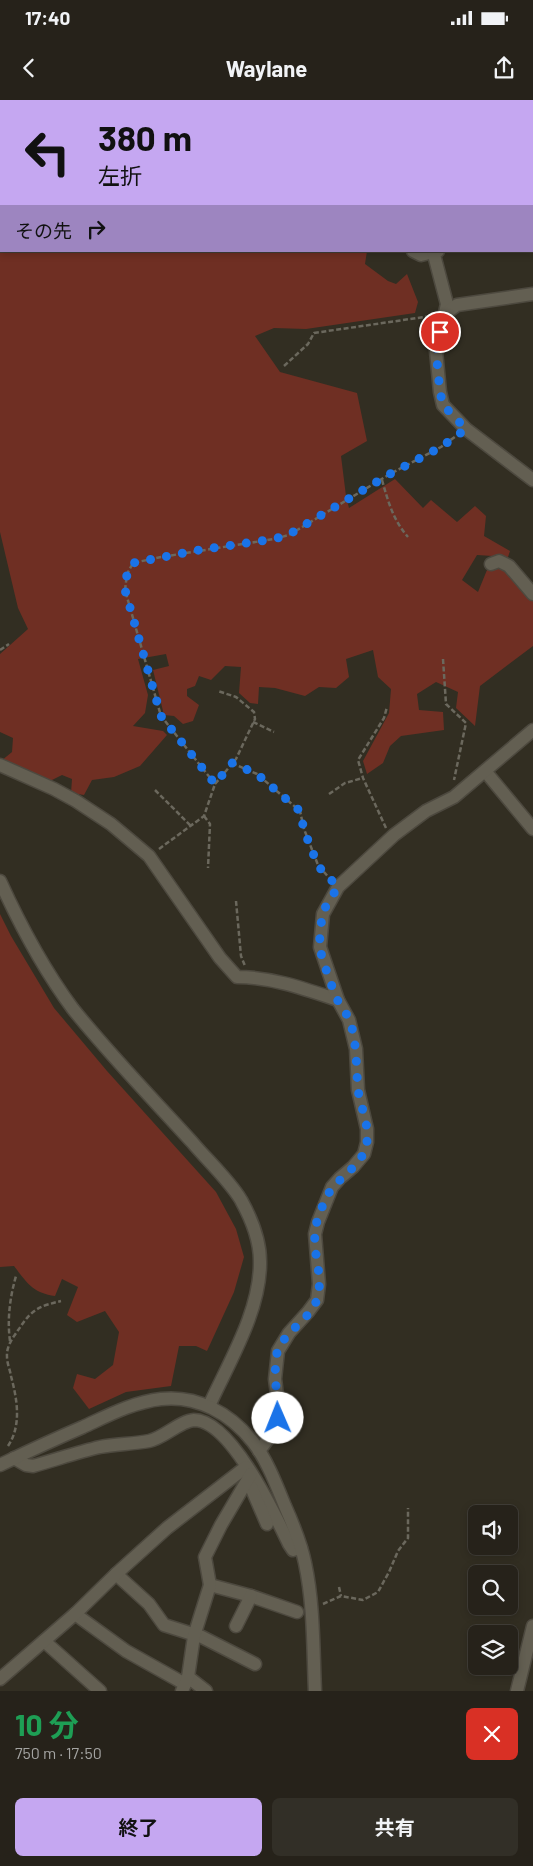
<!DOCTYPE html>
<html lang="ja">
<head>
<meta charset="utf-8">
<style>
  :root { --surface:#26221a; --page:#322f27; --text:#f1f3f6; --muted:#a4a4a2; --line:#423f39; --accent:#c5a7f1 }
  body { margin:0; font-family:Barlow,"Noto Sans JP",sans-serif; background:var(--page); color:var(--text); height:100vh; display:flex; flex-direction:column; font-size:19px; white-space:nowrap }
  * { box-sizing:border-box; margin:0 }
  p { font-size:16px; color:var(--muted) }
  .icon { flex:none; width:28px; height:28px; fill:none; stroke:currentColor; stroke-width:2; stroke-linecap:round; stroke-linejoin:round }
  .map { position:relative; height:1591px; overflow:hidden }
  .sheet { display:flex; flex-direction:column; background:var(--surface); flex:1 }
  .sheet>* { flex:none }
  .banner { position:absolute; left:0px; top:0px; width:534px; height:152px; box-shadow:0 2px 8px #0003,0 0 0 1px var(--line); background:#c5a7f1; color:#111; overflow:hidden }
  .tools { position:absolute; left:468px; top:1405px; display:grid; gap:10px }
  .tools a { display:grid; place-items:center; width:50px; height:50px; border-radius:8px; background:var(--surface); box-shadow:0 2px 8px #0003,0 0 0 1px var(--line); font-size:25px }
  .pin { position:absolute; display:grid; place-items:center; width:42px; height:42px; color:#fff; margin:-21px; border:2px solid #fff; border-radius:50%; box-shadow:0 1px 5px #0007 }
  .me { position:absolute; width:55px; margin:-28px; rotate:359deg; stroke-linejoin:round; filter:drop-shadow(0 0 4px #0008) }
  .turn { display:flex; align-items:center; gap:18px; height:105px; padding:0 15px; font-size:22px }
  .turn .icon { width:65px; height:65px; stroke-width:2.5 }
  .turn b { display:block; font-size:35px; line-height:42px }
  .then { display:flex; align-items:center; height:48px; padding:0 15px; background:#0003; gap:10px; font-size:19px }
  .round { display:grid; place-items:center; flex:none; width:52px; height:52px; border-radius:8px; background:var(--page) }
  .overview { display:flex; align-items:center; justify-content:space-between; height:85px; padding:0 15px }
  h1 { font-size:30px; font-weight:700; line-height:38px; color:#1e9e55 }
  .primary-button { display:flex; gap:10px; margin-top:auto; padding:10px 15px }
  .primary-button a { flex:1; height:58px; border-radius:8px; background:var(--accent); color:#111; font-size:20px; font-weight:700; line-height:58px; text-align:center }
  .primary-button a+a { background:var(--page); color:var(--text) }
  .status { display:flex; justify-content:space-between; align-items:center; height:35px; padding:0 25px; background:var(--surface); direction:ltr }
  .status svg { height:14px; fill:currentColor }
  header { display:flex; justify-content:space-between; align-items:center; height:65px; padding:0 15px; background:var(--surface); font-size:22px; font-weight:700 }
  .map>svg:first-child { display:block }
  .green { fill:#6f2f23 }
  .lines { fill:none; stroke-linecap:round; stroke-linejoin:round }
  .minor-casing { stroke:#4d493f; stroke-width:15 }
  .path { stroke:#6b685d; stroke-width:2.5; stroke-dasharray:5 2.5; stroke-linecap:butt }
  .minor { stroke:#635f52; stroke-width:12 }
  .route { stroke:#1a73e8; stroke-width:9; stroke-dasharray:0 16.2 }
</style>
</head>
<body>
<div class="status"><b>17:40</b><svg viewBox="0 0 49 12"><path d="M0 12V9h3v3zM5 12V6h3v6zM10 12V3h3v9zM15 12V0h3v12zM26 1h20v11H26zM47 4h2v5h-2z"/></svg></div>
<header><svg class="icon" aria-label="back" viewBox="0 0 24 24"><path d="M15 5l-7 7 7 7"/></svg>Waylane<svg class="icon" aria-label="share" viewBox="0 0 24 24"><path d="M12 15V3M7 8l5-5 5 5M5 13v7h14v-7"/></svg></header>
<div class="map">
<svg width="533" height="1591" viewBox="0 0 533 1591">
  <rect width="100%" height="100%" fill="#322e22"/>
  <g class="green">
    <polygon points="0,0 392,0 392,1 1,1 1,151 367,151 365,164 388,181 396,184 407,174 418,202 415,213 306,229 274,228 255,236 280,272 357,293 367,341 341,356 346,396 349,408 395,379 423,408 431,400 457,422 475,406 486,416 484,436 510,451 508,457 477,455 462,480 478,492 487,470 498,466 507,470 533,499 533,546 480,586 475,626 456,608 458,592 436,582 417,594 419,610 443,612 444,630 401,636 390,646 383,663 367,674 363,661 389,613 391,589 378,577 373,550 346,559 349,577 336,588 319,587 305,596 275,588 259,587 258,604 250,603 239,593 241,567 225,566 211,580 199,576 195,586 187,589 187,596 199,605 193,621 183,624 174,616 164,615 153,570 169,566 166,554 138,559 148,595 145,613 133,626 163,631 167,635 140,666 114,677 92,680 84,695 71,693 72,679 62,675 48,682 1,661 12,652 13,638 0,632 0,554 28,529 18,508 0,432"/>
    <path d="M0,814L11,836L54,908L107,971L216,1092L236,1129L244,1157L234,1192L207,1251L196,1246H179L171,1286L126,1292L89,1309L73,1288L77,1274L95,1279L113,1265L119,1232L105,1211L77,1222L67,1215L78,1187L62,1179L55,1196C33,1193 27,1183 14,1166L0,1167Z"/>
  </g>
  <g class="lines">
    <g class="minor-casing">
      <g id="minor">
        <polyline points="398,0 399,1"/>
        <polyline points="525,1 526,0"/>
        <polyline points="532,122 533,123"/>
        <polyline points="413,151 421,155 438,151"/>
        <polyline points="433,151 447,204 436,251 440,292 443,305 466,329 533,380"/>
        <polyline points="445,214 457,205 533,194"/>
        <polyline points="491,464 499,461 509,466 533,494"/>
        <path d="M0,665L54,689L76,701L111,724L149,756L220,858L237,877C272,877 305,889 338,900"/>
        <polyline points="485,671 533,729"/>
        <path d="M0,781C20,825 44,870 73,909C110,955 152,998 192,1042C207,1060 229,1080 241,1100C251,1118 260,1139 260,1161C261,1210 229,1262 209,1306"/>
        <polyline points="259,1351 268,1339 278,1318 278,1302 275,1279 278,1251 289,1233 308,1212 317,1200 319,1184 315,1134 318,1122 332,1087 340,1078 353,1067 364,1054 367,1042 367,1029 358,990 356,949 349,920 338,900 320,847 323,814 338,787 394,735 426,711 454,697 533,630"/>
        <path d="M14,1358L26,1365L33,1366C55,1360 78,1352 100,1347C116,1344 133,1344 149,1341C164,1338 180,1321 194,1320C231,1320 275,1415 289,1444L293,1450L301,1448"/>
        <path d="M0,1365C27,1352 55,1339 83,1327C107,1316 133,1302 161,1299C197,1295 230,1313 253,1342C267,1360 276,1384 285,1406C293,1424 301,1443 305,1463C314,1505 313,1548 315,1591"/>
        <polyline points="251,1387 267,1424"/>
        <polyline points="116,1474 149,1504 164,1525 202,1537 255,1564"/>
        <polyline points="210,1485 251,1496 297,1512"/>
        <polyline points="75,1514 126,1551 185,1584"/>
        <polyline points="236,1526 251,1496"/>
        <polyline points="44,1541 100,1591"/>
        <polyline points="188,1577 206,1591"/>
        <polyline points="0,1579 75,1514 116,1474 167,1428 246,1367"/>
        <polyline points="182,1591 188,1577 194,1536 210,1485 205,1457 221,1425 251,1374"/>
        <polyline points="517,1591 533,1526"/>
      </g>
    </g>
    <g class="path">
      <polyline points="284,266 308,244 314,233 431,216"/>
      <path d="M382,380C388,401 393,420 408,437"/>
      <polyline points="0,550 9,544"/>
      <polyline points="443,559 446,604 466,623 454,680"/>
      <polyline points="253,622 274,632"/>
      <polyline points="232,663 257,674 300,711 304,729 318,765 330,779"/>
      <polyline points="215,684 236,659 255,619 254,612 236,597 218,591"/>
      <polyline points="155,690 191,726"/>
      <polyline points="329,694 345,683 363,678"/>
      <polyline points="204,716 210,724 208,768"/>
      <polyline points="386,728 363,678 358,660 384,618 387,607"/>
      <polyline points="159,749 204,716 215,684 161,616 125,490 127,474 133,463 161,457 274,439 289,435 390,374 441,347 456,336"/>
      <polyline points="236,801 241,856 245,866"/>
      <path d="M10,1241C7,1219 10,1197 16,1176"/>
      <path d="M8,1346C22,1325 17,1299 11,1276C10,1270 7,1263 7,1257C6,1245 15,1235 21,1226C33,1208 41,1206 61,1201"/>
      <polyline points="339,1487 341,1496"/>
      <polyline points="323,1504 341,1496 363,1500 378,1492 389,1472 398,1451 408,1438 408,1408"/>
    </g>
    <use href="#minor" class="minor"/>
  </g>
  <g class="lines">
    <path class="route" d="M278,1318C278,1300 272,1264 278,1250C286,1230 311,1219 317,1199C324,1177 313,1156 315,1134C315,1123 321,1109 326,1098C336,1077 365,1066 367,1041C369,1023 360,1006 358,989C356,966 357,943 350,921C347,914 342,908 338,901C334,893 321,857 320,848C319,841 321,820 323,814C325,805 333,795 338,787L318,766L304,730L300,711L257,674L232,663L215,684L161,616L125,490L127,474L133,463L199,450L274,439L288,435L390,374L441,347L466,329L443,305L440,292L436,251L440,232"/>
  </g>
</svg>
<div class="tools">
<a><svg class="icon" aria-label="sound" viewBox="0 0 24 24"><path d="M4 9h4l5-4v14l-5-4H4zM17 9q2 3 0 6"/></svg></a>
<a><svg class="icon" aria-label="search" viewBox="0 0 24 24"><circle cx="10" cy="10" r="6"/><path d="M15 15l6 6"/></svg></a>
<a><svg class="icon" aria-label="layers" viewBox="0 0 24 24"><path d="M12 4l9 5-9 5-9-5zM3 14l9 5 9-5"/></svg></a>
</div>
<div class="pin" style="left:440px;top:232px;background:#d93025"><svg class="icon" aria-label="arrive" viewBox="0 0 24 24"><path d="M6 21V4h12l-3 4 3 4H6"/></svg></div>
<svg class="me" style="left:278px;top:1318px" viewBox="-20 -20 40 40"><circle r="19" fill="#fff"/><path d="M0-13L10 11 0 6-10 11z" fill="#1a73e8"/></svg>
<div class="banner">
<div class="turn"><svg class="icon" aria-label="left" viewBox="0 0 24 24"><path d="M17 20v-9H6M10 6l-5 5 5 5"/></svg><div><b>380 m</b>左折</div></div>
<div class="then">その先<svg class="icon" aria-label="right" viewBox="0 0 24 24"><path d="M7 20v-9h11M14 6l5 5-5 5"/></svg></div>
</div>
</div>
<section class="sheet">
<div class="overview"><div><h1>10 分</h1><p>750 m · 17:50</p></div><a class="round" style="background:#d93025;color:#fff"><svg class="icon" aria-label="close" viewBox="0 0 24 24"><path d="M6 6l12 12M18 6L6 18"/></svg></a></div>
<div class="primary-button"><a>終了</a><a>共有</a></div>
</section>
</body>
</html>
